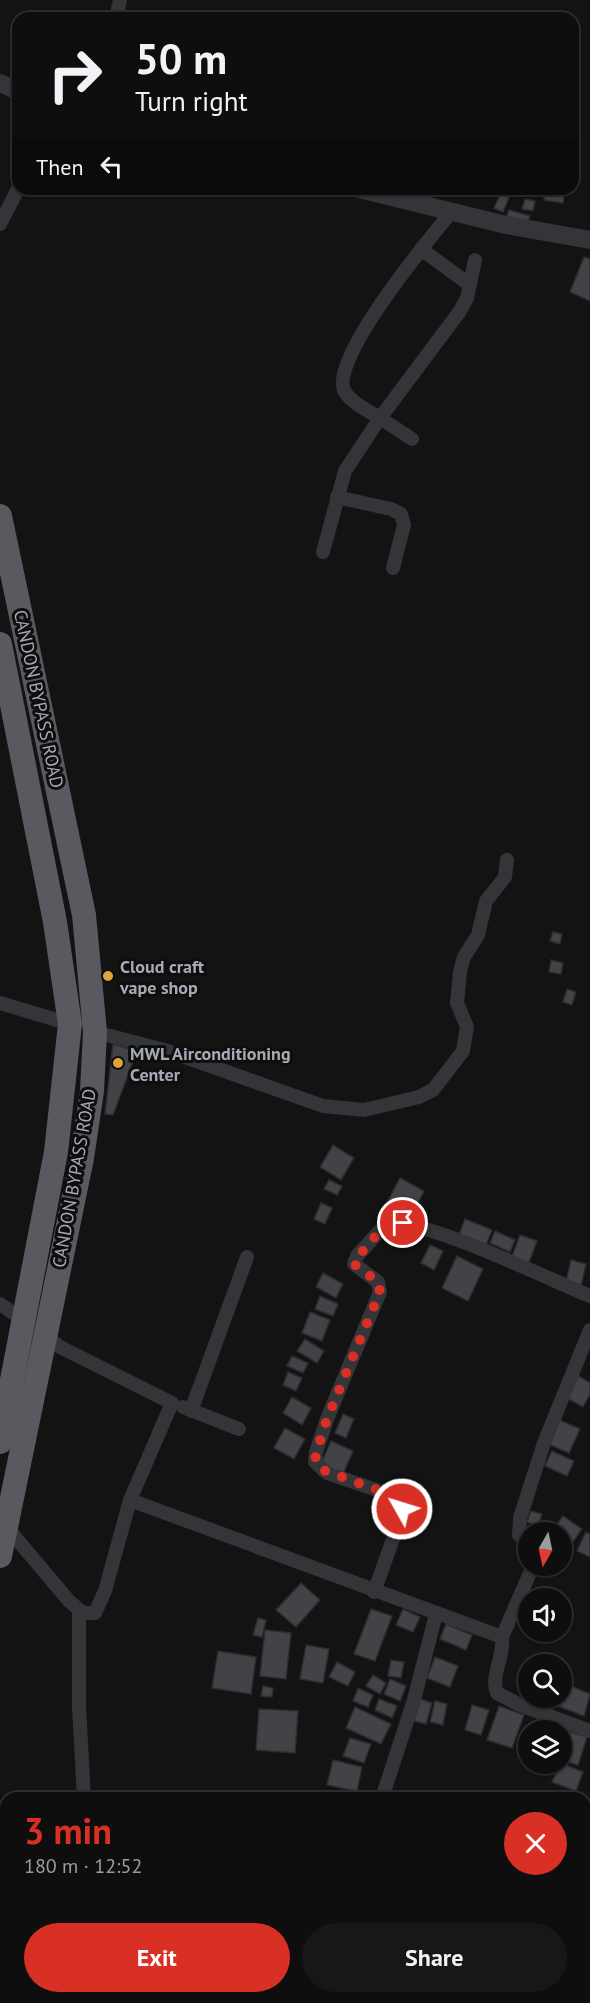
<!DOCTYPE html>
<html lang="en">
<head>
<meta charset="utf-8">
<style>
  :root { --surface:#0e0e0f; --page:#171718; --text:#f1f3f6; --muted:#9b9c9e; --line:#2e2e2f; --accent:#d93025 }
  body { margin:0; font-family:"PT Sans",sans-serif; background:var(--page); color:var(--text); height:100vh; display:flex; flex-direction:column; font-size:22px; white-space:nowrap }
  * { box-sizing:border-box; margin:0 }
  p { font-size:20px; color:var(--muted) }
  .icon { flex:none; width:33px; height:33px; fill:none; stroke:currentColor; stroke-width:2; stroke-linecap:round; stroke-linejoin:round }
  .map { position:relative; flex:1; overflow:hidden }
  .sheet { position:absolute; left:0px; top:1792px; width:591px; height:212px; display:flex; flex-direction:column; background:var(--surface); border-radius:18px 18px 0 0; box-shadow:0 2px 4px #0004,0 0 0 2px var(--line) }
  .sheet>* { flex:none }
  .hud { position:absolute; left:12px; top:12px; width:567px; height:183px; border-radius:18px; box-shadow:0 2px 4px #0004,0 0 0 2px var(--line); background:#0e0e0f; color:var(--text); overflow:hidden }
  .needle { width:39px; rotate:189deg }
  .controls { position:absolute; left:518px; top:1522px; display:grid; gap:12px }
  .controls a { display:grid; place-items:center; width:54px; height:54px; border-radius:50%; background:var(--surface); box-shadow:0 2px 4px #0004,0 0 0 2px var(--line); font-size:30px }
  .pin { position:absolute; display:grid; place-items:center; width:51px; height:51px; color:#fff; margin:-26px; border:3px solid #fff; border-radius:50%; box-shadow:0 2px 6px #0007 }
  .me { position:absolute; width:66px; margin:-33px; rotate:309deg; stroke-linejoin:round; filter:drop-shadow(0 0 4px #0008) }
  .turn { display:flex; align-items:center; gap:21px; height:126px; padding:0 24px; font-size:27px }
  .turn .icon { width:78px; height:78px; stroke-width:2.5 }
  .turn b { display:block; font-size:42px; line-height:51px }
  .then { display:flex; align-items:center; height:57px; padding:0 24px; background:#0003; gap:12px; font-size:22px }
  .round { display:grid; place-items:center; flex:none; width:63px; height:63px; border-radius:32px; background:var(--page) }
  .headline { display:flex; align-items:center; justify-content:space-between; height:102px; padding:0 24px }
  h1 { font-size:36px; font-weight:800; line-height:45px; color:var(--accent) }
  .button { display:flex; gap:12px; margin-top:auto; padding:12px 24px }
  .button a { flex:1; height:69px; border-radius:36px; background:var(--accent); color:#fff; font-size:24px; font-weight:800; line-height:69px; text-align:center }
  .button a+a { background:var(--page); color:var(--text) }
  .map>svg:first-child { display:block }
  .built { fill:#1f1f21 }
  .building { fill:#424347; stroke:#2d2d30; stroke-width:1.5 }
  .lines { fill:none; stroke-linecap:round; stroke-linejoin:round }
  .minor { stroke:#343539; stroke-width:14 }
  .tertiary { stroke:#343539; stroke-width:18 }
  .trunk { stroke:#585a60; stroke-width:24 }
  .route { stroke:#d93025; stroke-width:10; stroke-dasharray:0 18 }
  .poi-dot { fill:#e1a23d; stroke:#0e0e0f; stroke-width:2 }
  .labels { text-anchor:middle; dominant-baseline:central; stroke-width:6; stroke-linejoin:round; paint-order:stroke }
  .street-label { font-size:18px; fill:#a5aab3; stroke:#0e0e0f }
  .poi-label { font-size:18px; font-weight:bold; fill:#a5aab3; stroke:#0e0e0f; text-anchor:start }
</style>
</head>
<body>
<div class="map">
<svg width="590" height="2003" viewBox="0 0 590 2003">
  <rect width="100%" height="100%" fill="#131314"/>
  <polygon class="built" points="120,1998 366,1998 382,2003 119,2003"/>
  <g class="building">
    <polygon points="545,189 565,189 563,203 544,200"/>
    <polygon points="501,193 509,197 503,212 494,208"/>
    <polygon points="525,199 535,201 533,211 522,209"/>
    <polygon points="509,210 530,216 526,228 505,222"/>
    <polygon points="584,257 590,259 590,301 570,292"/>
    <polygon points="553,932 562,934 560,944 550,941"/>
    <polygon points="551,960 563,963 561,974 549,972"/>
    <polygon points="567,989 576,992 572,1005 563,1002"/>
    <polygon points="113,1044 137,1051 113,1115 105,1114"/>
    <polygon points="333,1145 354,1158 341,1180 320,1167"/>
    <polygon points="400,1178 424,1191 411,1216 386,1204"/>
    <polygon points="329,1180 342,1186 337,1195 324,1189"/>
    <polygon points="321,1203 332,1208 325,1224 314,1219"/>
    <polygon points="465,1219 492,1230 486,1245 459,1235"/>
    <polygon points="495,1231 515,1240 510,1252 490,1243"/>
    <polygon points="520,1235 537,1241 528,1265 511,1259"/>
    <polygon points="430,1245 443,1251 434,1270 421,1263"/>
    <polygon points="457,1256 483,1269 468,1301 442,1288"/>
    <polygon points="571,1260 586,1264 581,1286 566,1282"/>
    <polygon points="323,1273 343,1284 336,1298 316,1287"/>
    <polygon points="320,1296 338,1304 333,1316 315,1309"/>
    <polygon points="310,1312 330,1320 322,1341 302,1333"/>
    <polygon points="305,1339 324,1351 317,1363 297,1351"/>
    <polygon points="292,1356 308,1363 303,1373 287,1366"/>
    <polygon points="288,1372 302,1378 296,1391 283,1385"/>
    <polygon points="577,1375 590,1383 590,1394 583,1407 565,1397"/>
    <polygon points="292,1397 311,1408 302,1425 283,1413"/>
    <polygon points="343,1414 354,1419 346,1438 335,1433"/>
    <polygon points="557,1419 580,1429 569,1453 546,1443"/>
    <polygon points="285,1428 305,1439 294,1459 274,1448"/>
    <polygon points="331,1441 353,1451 343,1474 321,1464"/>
    <polygon points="552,1451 574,1461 567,1476 545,1466"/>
    <polygon points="531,1511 542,1514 538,1526 527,1522"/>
    <polygon points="563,1516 582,1529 567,1550 561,1546 561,1533 551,1533"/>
    <polygon points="586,1532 590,1534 590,1557 577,1551"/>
    <polygon points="301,1583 320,1600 296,1627 276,1610"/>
    <polygon points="371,1609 392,1616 375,1661 354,1654"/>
    <polygon points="403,1609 420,1617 413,1632 396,1625"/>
    <polygon points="258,1618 266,1620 262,1637 253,1635"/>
    <polygon points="446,1624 472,1635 466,1650 440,1639"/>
    <polygon points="265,1630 291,1633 286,1679 260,1676"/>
    <polygon points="306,1645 329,1649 323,1683 300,1679"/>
    <polygon points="218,1651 256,1657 251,1694 212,1688"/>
    <polygon points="435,1657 458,1666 450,1687 427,1678"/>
    <polygon points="391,1660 404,1662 401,1678 388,1676"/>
    <polygon points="337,1662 355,1672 348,1686 329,1677"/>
    <polygon points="373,1675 386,1683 380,1694 366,1686"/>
    <polygon points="390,1679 406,1686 400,1701 384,1694"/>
    <polygon points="566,1684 590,1694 584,1716 558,1706"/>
    <polygon points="263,1686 273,1688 272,1697 261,1696"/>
    <polygon points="358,1688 373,1695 368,1707 353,1701"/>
    <polygon points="379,1699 397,1706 392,1718 375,1710"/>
    <polygon points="420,1699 432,1703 426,1724 414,1721"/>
    <polygon points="435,1701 447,1704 443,1725 430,1722"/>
    <polygon points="472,1705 489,1710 481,1735 465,1730"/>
    <polygon points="499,1706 524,1715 512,1748 487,1740"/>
    <polygon points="355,1707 391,1724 381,1744 346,1728"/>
    <polygon points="259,1709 298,1711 295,1753 256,1750"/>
    <polygon points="564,1730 587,1737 578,1765 561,1760 561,1740"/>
    <polygon points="350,1738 371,1744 364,1763 343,1756"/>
    <polygon points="333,1760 362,1767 357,1791 327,1785"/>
    <polygon points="561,1763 583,1772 576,1791 552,1782"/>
    <polygon points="590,1974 590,1999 585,1997 585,1985"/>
    <polygon points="157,1998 177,1998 175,2003 155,2003"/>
    <polygon points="196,1998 239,1998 237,2003 195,2003"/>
    <polygon points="504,1998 533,1998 531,2003 502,2003"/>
    <polygon points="558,1998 579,1998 577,2003 556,2003"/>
  </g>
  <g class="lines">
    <g class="minor">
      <polyline points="116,18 120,0"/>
      <path d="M452,211C430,238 330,358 344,390C349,402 369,411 380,418L460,311L467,298L475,260"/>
      <polyline points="0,224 18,189"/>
      <polyline points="421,249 470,285"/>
      <polyline points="337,497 391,509 401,514 404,525 393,568"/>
      <polyline points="323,552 345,471 380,418 412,439"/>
      <polyline points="0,1003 70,1024"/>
      <polyline points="95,1032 168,1051 323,1106 364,1110 419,1097 433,1090 463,1051 467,1027 457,1003 460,972 464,957 478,935 486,901 505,877 507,860"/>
      <polyline points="0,1304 26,1322"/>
      <polyline points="183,1407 239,1429"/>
      <polyline points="191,1411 247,1257"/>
      <polyline points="130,1500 502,1637 533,1566"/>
      <polyline points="5,1525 69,1601 83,1613 95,1613 105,1591 130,1500 172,1403 60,1347 42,1333"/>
      <polyline points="528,1543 519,1535 520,1518 544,1443 590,1330"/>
      <path d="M374,1592L397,1528L402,1503L394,1496L327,1473L315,1462L316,1452L327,1419L380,1292L378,1282L354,1264L357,1256L386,1224C421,1216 550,1280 590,1296"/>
      <polyline points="79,1610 79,1707 84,1798"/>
      <path d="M502,1637C505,1656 490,1675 497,1693L520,1705L590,1731"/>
      <polyline points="382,1798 414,1700 436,1614"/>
      <polyline points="386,1998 400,2003"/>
      <polyline points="114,2003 116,1998"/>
    </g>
    <g class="tertiary">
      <polyline points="0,83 18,91"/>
      <polyline points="359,189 506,225 590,240"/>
    </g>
    <g class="trunk">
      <polyline points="0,516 84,915 95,1032 92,1091 82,1158 0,1556"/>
      <polyline points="0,644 55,922 70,1024 56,1152 0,1442"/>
    </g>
  </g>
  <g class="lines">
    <polyline class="route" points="402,1509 402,1503 394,1496 320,1469 315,1456 327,1419 380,1292 378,1282 354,1264 355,1260 386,1224 403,1223"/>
  </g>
  <g class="poi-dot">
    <circle cx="108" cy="976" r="6"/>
    <circle cx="118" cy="1063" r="6"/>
  </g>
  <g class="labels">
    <g class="street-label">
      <text transform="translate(39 699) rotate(78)">CANDON BYPASS ROAD</text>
      <text transform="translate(74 1178) rotate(-80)">CANDON BYPASS ROAD</text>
    </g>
    <g class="poi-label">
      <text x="120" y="966">Cloud craft<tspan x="120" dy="21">vape shop</tspan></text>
      <text x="130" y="1053">MWL Airconditioning<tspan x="130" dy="21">Center</tspan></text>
    </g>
  </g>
</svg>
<div class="controls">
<a><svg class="needle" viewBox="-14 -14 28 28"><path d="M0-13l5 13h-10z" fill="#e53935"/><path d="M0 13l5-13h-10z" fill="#9b9c9e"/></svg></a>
<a><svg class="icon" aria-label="sound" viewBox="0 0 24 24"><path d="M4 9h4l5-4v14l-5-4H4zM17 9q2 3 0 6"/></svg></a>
<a><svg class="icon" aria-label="search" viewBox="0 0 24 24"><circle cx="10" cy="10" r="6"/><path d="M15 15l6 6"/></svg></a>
<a><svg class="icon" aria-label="layers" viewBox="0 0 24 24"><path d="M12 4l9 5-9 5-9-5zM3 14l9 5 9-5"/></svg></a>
</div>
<div class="pin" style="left:403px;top:1223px;background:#d93025"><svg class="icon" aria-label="arrive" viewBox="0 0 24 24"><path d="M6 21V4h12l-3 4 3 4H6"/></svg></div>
<svg class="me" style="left:402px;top:1509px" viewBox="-20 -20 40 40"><circle r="17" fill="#d93025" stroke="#fff" stroke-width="3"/><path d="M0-11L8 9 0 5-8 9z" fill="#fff"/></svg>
<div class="hud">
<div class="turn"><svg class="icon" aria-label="right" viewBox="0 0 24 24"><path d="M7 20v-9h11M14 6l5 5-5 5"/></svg><div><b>50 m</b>Turn right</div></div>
<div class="then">Then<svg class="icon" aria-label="left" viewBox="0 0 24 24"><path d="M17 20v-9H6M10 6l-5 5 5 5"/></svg></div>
</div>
<section class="sheet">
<div class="headline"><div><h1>3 min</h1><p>180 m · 12:52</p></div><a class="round" style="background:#d93025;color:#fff"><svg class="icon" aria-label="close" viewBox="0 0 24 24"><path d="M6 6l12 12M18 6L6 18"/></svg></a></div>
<div class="button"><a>Exit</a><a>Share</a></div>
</section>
</div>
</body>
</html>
